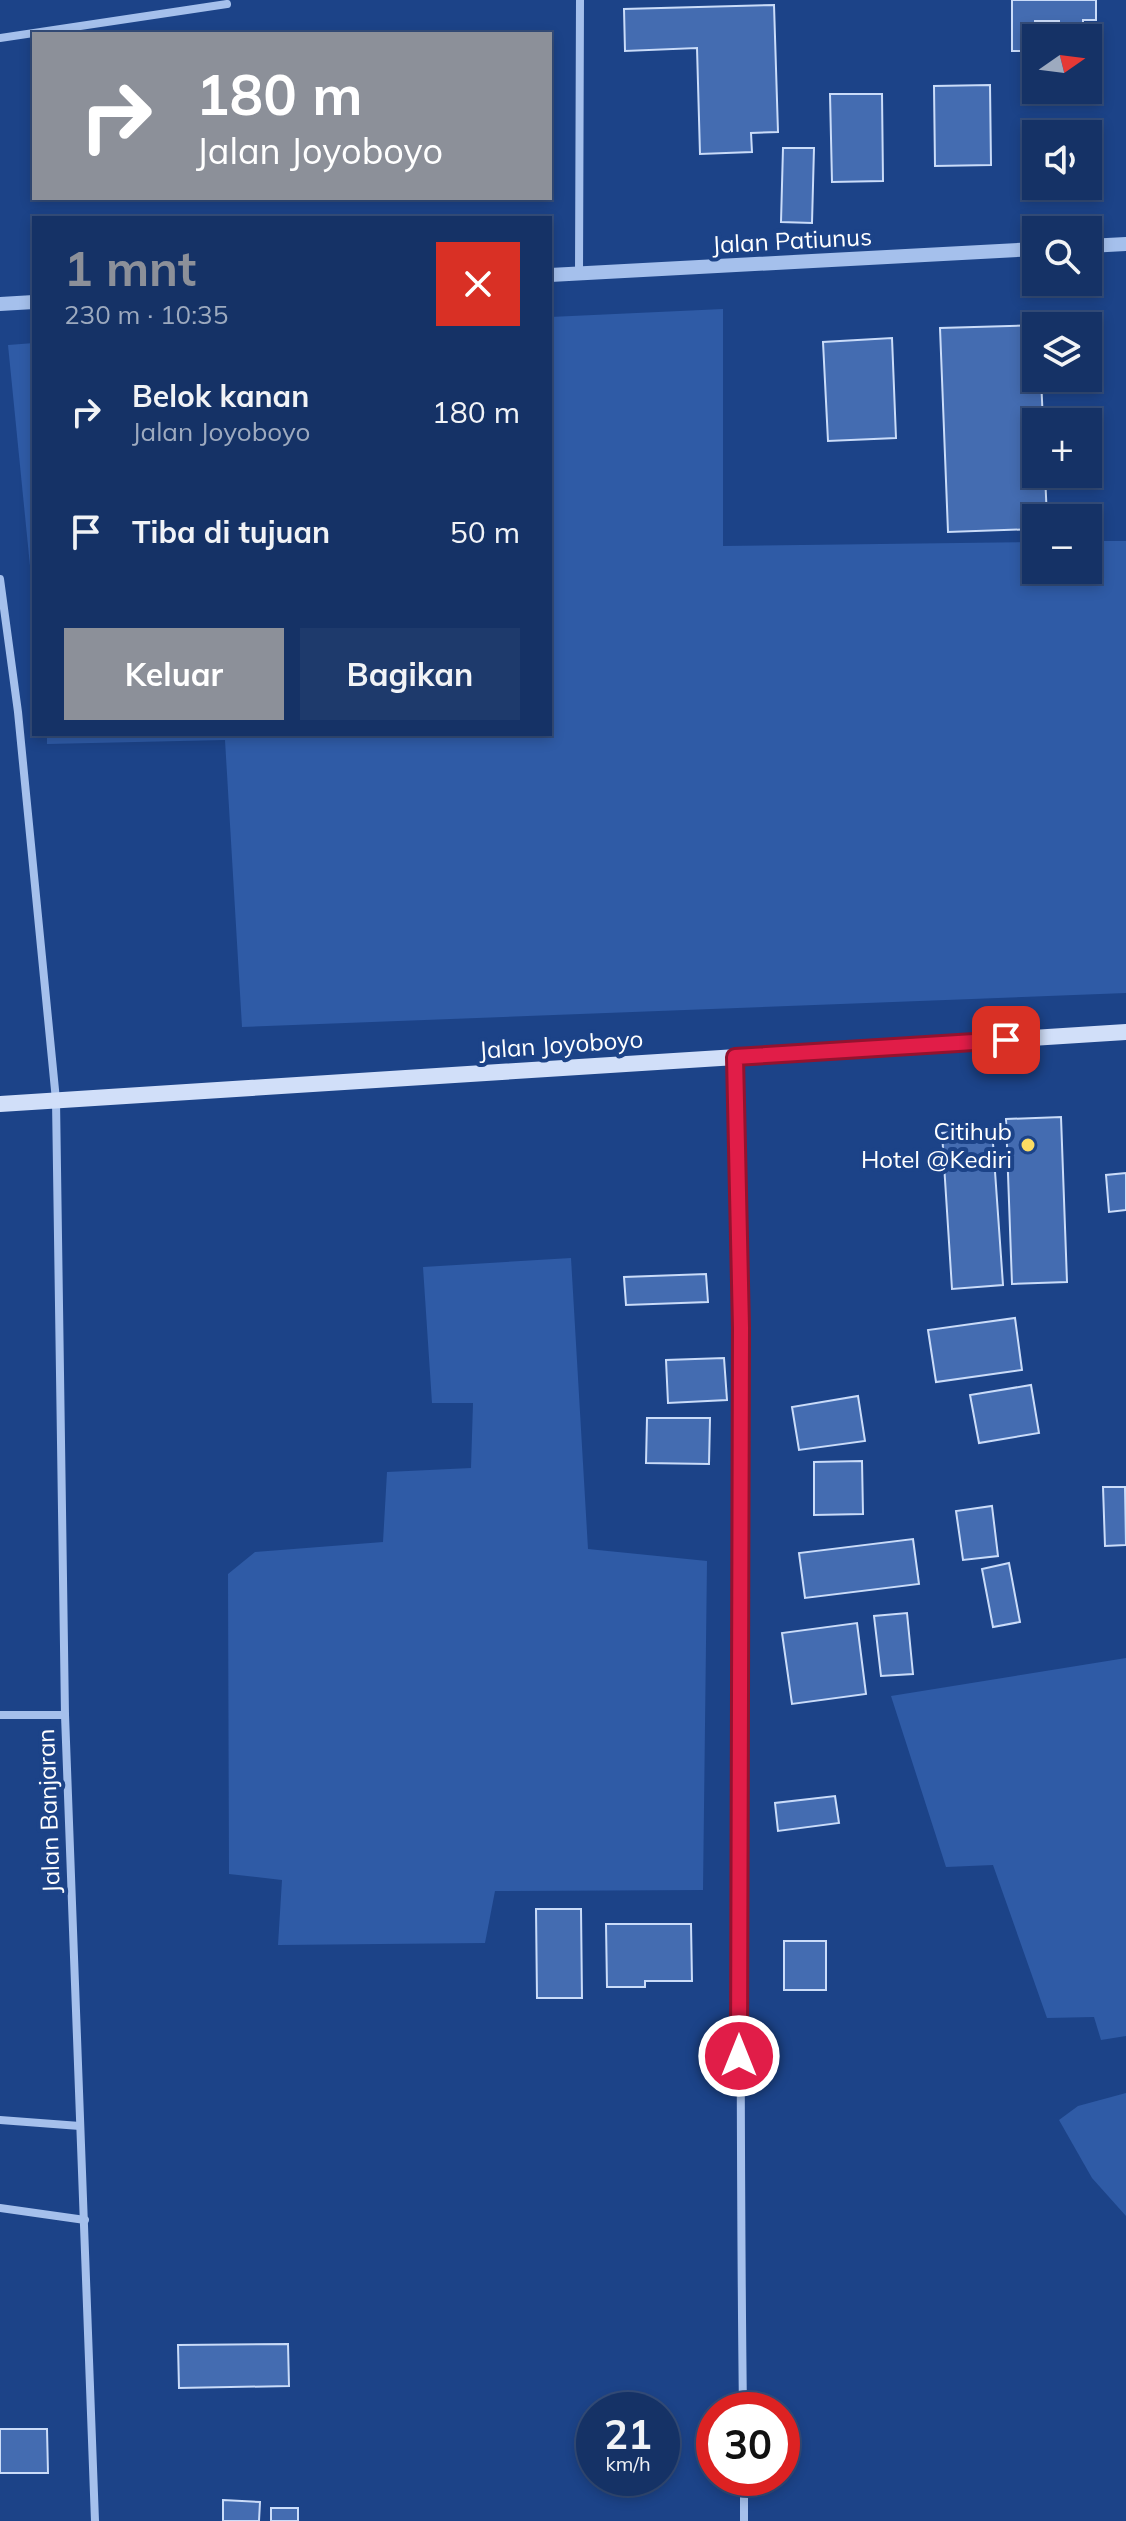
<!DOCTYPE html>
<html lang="id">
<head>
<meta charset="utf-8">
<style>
  :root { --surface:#153266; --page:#1e3a6c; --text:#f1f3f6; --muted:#9daabf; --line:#344d7a; --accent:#8c9099 }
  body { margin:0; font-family:Mulish,sans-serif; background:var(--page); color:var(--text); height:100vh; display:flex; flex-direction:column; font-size:30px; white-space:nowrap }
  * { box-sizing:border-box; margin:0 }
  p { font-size:26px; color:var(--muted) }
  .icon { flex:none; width:44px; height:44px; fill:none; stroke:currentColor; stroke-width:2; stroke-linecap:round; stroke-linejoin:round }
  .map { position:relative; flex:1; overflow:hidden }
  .side { position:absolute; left:32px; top:216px; width:520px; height:520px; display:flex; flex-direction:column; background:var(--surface); border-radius:0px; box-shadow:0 4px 12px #0003,0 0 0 2px var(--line) }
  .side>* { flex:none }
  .hud { position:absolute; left:32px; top:32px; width:520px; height:168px; border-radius:0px; box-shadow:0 4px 12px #0003,0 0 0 2px var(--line); background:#8c9099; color:#fff; overflow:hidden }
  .needle { width:52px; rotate:76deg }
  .buttons { position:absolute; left:1022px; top:24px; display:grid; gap:16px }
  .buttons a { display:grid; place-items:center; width:80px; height:80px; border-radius:0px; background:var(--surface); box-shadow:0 4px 12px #0003,0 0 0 2px var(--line); font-size:40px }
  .speed { position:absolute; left:576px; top:2392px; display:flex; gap:16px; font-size:40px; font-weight:700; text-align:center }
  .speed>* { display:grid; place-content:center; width:104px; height:104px; border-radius:50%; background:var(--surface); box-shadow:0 4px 12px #0003,0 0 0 2px var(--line); line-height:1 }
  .speed small { font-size:20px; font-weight:400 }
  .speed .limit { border:12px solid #d22; background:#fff; color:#111 }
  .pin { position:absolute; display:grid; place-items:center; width:68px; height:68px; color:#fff; margin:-34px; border-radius:16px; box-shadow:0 4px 12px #0006 }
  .me { position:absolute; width:88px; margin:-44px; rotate:0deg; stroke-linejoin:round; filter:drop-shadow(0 0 6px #0008) }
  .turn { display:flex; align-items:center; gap:28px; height:168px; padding:0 32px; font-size:36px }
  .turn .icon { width:104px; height:104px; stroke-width:2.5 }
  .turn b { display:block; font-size:56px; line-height:68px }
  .round { display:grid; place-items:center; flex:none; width:84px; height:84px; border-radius:0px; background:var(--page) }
  .head { display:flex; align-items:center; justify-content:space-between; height:136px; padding:0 32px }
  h1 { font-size:48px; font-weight:700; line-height:60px; color:var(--accent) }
  .action { display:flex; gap:16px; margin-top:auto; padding:16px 32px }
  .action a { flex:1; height:92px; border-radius:0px; background:var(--accent); color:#fff; font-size:32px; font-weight:700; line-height:92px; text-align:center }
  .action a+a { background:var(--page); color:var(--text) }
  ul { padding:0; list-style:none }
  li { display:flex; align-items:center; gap:24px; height:120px; padding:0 32px }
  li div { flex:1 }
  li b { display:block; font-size:30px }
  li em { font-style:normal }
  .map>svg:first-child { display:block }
  .green { fill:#2f5ba6 }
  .building { fill:#446cb1; stroke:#cadcf9; stroke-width:2 }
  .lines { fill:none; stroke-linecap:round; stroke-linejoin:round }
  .minor { stroke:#a5c0ec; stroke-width:8 }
  .tertiary { stroke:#a5c0ec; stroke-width:14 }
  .secondary { stroke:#d1dff9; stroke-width:16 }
  .route-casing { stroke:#92132f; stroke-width:20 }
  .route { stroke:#e11d48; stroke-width:14 }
  .poi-dot { fill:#fcdc63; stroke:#1c4388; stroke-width:3 }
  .labels { text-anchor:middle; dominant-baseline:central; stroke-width:8; stroke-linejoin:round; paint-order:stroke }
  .street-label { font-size:24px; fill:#fff; stroke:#1c4388 }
  .poi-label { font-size:24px; fill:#fff; stroke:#1c4388; text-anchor:end }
</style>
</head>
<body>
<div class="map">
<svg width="1126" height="2521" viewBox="0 0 1126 2521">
  <rect width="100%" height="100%" fill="#1c4388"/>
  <g class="green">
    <polygon points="723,309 723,546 1036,542 1036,570 1088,570 1088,541 1126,541 1126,993 242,1027 225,740 47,744 47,734 550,734 550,317"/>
    <polygon points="34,343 34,606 8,345"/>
    <polygon points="571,1258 588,1549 707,1561 703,1890 495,1891 485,1943 278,1945 282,1880 229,1874 228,1574 255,1552 383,1542 387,1472 471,1468 473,1403 432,1403 423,1267"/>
    <polygon points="1126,1658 1126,2036 1101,2040 1094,2017 1047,2018 993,1865 946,1867 891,1696"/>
    <polygon points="1126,2093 1126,2216 1092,2178 1059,2120 1078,2106"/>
  </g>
  <g class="building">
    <polygon points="1012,0 1096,0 1096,20 1083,20 1083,32 1059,32 1059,21 1035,21 1035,51 1012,51"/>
    <polygon points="774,5 778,132 751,133 752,152 700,154 697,48 625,51 624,9"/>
    <polygon points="990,85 991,165 935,166 934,86"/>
    <polygon points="830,94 882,94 883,181 832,182"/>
    <polygon points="783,148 814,148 812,223 781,222"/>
    <polygon points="1039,325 1036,326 1036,378 1041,378 1043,422 1036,422 1036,474 1045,474 1047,518 1036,518 1036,529 948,532 940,328"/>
    <polygon points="892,338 896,438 828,441 823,342"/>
    <polygon points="1061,1117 1067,1282 1012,1284 1006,1119"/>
    <polygon points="992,1129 1003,1285 952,1289 942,1133"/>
    <polygon points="1126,1173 1126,1210 1109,1212 1106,1175"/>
    <polygon points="706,1274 708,1302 626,1305 624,1277"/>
    <polygon points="1015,1318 1022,1370 936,1382 928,1330"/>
    <polygon points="724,1358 727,1400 668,1403 666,1360"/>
    <polygon points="1031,1385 1039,1433 979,1443 970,1395"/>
    <polygon points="858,1396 865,1441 799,1450 792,1407"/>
    <polygon points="647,1418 710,1418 709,1464 646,1463"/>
    <polygon points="862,1461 863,1514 814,1515 814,1462"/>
    <polygon points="1103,1487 1125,1487 1126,1545 1105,1546"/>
    <polygon points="992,1506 998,1556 963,1560 956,1511"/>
    <polygon points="913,1539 919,1584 805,1598 799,1553"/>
    <polygon points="1009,1563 1020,1622 993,1627 982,1569"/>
    <polygon points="907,1613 913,1674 881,1676 874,1616"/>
    <polygon points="857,1623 866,1694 792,1704 782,1633"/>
    <polygon points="835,1796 839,1823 778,1831 775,1803"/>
    <polygon points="536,1909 581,1909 582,1998 537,1998"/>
    <polygon points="606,1924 691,1924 692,1981 645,1981 645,1987 607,1987"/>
    <rect x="784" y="1941" width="42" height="49"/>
    <polygon points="288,2344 289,2386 179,2388 178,2345"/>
    <polygon points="0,2429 47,2429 48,2473 0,2473"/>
    <polygon points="223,2500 260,2502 259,2521 223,2521"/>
    <rect x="271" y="2508" width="27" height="13"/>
  </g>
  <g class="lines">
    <g class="minor">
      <polyline points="0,38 227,4"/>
      <polyline points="579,274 580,0"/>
      <polyline points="0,579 18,712 56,1100 65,1715 95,2521"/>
      <path d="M735,1057C745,1508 737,1959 743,2410"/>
      <polyline points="0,1715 65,1715"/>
      <polyline points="0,2120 80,2126"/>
      <polyline points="0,2208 85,2220"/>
      <polyline points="744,2478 744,2521"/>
    </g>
    <g class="tertiary">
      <polyline points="1088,246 1126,244"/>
      <polyline points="550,275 1036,249"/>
      <polyline points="0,304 34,302"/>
    </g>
    <polyline class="secondary" points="0,1104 1126,1032"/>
  </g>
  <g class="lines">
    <g class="route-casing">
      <polyline id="route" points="739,2056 741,1328 735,1057 1006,1040"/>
    </g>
    <use href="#route" class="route"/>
  </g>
  <circle class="poi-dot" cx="1028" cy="1145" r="8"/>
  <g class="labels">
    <g class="street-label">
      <text transform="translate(792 240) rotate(-3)">Jalan Patiunus</text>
      <text transform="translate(561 1044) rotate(-4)">Jalan Joyoboyo</text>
      <text transform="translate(48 1811) rotate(-92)">Jalan Banjaran</text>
    </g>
    <g class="poi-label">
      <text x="1012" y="1131">Citihub<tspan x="1012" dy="28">Hotel @Kediri</tspan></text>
    </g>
  </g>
</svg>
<div class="buttons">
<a><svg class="needle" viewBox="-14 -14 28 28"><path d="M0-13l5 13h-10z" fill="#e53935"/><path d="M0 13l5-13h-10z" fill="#9daabf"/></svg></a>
<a><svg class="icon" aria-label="sound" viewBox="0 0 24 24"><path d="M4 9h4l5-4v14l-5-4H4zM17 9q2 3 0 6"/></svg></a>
<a><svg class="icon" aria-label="search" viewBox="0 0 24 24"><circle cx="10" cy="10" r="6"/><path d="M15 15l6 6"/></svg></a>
<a><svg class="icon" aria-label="layers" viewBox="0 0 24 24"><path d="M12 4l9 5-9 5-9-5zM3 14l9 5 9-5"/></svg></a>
<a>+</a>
<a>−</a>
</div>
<div class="speed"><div>21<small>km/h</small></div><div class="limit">30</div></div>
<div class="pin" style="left:1006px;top:1040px;background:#d93025"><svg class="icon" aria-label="arrive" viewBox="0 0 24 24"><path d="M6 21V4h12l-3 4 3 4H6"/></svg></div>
<svg class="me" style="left:739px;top:2056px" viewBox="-20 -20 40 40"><circle r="17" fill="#e11d48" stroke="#fff" stroke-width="3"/><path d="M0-11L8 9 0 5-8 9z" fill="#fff"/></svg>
<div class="hud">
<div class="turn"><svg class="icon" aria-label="right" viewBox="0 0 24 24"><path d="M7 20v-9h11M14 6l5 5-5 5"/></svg><div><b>180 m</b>Jalan Joyoboyo</div></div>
</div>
<section class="side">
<div class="head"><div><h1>1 mnt</h1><p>230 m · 10:35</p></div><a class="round" style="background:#d93025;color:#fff"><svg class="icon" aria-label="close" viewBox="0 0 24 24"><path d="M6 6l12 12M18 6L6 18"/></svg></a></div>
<ul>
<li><svg class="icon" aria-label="right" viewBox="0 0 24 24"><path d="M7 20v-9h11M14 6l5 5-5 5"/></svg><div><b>Belok kanan</b><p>Jalan Joyoboyo</p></div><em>180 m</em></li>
<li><svg class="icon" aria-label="arrive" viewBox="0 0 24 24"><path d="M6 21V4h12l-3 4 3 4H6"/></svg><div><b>Tiba di tujuan</b></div><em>50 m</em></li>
</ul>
<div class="action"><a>Keluar</a><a>Bagikan</a></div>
</section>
</div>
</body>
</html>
